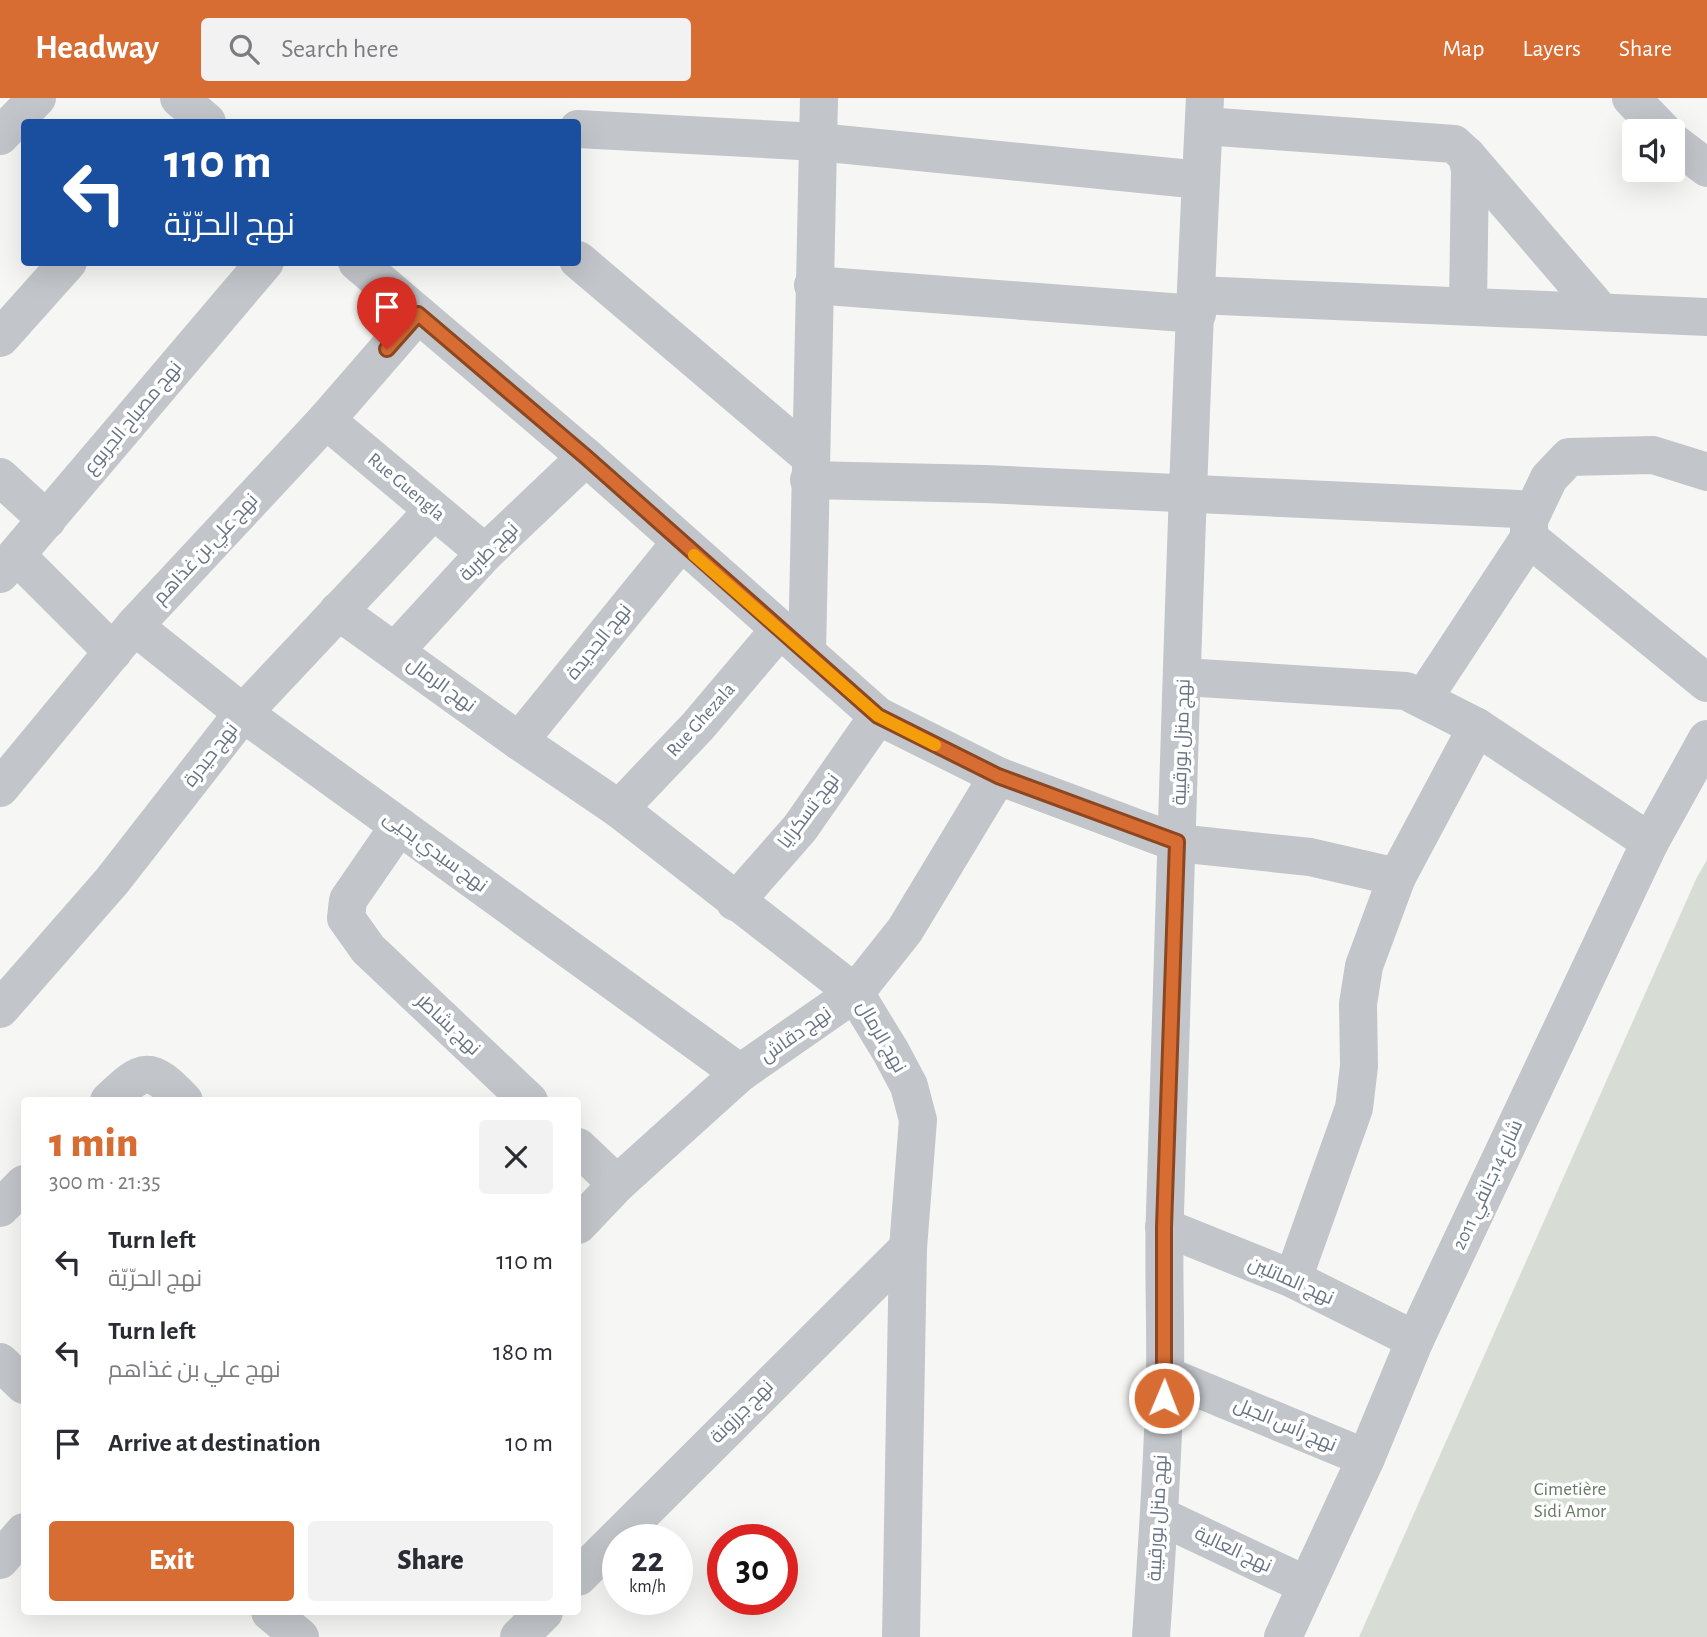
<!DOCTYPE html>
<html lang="en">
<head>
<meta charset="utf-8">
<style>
  :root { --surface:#fff; --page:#f2f2f3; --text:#2b2b33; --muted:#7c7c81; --accent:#d86d33 }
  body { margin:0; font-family:"Alegreya Sans",Cairo,sans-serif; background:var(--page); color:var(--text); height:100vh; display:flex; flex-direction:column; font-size:26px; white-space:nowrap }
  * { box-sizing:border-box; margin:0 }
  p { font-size:23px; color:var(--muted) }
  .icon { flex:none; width:38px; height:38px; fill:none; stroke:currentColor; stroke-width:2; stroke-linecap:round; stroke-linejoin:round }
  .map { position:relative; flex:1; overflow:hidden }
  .side { position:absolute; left:21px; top:999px; width:560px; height:518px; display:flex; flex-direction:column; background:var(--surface); border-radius:7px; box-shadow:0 7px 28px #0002 }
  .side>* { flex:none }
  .top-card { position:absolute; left:21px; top:21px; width:560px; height:147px; border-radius:7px; box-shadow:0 7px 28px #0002; background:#1a4fa0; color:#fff; overflow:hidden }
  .buttons { position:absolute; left:1622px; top:21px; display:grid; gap:14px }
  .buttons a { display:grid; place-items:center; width:63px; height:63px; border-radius:7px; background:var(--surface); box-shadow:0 7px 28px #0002; font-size:35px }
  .speed { position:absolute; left:602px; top:1426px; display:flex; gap:14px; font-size:35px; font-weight:700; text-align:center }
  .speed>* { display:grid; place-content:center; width:91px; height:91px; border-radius:50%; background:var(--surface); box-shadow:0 7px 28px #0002; line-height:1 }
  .speed small { font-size:18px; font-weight:400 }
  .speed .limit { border:10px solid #d22; background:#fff; color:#111 }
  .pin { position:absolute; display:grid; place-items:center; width:60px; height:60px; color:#fff; margin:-72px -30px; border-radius:50% 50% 50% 0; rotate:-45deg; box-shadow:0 0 7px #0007 }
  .pin .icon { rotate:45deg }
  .me { position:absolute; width:77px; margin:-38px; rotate:1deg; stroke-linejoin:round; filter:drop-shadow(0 0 5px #0008) }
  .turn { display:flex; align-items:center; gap:24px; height:147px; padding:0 28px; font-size:32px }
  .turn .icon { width:91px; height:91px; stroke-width:2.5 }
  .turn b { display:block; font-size:49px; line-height:60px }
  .round { display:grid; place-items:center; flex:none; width:74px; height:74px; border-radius:7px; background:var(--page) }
  .head { display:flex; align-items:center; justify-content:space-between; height:119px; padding:0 28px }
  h1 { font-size:42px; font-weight:800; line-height:52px; color:var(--accent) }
  .cta { display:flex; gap:14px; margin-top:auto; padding:14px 28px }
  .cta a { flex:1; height:80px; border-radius:7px; background:var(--accent); color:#fff; font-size:28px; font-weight:800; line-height:80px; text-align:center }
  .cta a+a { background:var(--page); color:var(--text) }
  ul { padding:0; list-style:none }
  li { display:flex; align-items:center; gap:21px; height:91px; padding:0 28px }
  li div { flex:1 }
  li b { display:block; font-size:26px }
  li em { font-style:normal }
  header { display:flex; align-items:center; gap:42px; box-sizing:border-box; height:98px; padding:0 35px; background:var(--accent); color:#fff }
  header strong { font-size:33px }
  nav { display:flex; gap:38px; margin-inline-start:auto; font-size:24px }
  .search { width:490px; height:63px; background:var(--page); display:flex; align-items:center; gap:18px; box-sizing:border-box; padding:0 24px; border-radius:7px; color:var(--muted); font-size:26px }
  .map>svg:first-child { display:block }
  .green { fill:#d7ddd5 }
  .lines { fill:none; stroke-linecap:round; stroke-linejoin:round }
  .minor { stroke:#c2c5c9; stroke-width:38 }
  .route-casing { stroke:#8c4721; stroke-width:18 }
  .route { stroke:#d86d33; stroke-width:12 }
  .slow { stroke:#f59e0b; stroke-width:12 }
  .labels { text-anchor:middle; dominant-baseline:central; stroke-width:7; stroke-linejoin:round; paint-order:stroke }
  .street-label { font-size:19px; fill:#687383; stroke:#fff }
  .park-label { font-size:19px; fill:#687a66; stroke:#fff }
</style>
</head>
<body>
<header>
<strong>Headway</strong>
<div class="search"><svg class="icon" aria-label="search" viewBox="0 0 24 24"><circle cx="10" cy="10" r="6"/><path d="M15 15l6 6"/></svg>Search here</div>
<nav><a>Map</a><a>Layers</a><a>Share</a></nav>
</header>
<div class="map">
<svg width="1707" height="1539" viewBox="0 0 1707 1539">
  <rect width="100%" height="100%" fill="#f6f7f4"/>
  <polygon class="green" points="1707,762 1707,1539 1359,1539 1697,779"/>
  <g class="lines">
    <g class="minor">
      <polyline points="179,0 207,24"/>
      <polyline points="1631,0 1663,33"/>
      <polyline points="1204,28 1454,46 1467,58 1470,72 1468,208"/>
      <polyline points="578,31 818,44 1201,82"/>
      <polyline points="0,38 37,0"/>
      <polyline points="1673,44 1707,70"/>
      <polyline points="1467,58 1601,214"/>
      <polyline points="578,162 809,358"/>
      <polyline points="357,164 586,359 878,618 998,678 1177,745 1310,759 1397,779 1364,868 1358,906 1359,968 1354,1010 1293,1181"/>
      <polyline points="813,187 1197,216"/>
      <polyline points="1197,197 1707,219"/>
      <polyline points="0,240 68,164"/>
      <polyline points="326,322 485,455"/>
      <polyline points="0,379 47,422"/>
      <polyline points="809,382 985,386 1518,411 1529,422 1529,440 1423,601"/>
      <polyline points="1529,422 1549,380 1569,359 1653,357 1707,374"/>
      <polyline points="1529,440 1707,585"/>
      <polyline points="17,458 113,554"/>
      <polyline points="0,476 265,164"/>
      <polyline points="338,513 519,643 619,711 855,895 891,954 909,988 918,1022 908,1150 901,1539"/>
      <polyline points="134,528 243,615 740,975"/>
      <polyline points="395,553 485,455 586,359"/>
      <polyline points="807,555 819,0"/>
      <polyline points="1184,579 1406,593 1477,629 1650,744"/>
      <polyline points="519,643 680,445"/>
      <polyline points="0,690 134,528 326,322 418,216"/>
      <polyline points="619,711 698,628 780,531"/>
      <polyline points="399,728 348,802 346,820 368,851 529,1003"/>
      <polyline points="1397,779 1477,629"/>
      <polyline points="735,804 800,730 878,618"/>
      <polyline points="0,911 112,783 243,615 433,413"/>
      <path d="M109,1003C144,969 150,967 184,1003"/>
      <polyline points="578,1049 617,1086"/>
      <polyline points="0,1110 24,1086"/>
      <polyline points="578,1127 617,1086 740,975 855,895 905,832 998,678"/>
      <polyline points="1164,1129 1293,1181 1415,1242"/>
      <polyline points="0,1264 24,1287"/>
      <polyline points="1165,1277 1366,1360"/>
      <polyline points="1160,1418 1306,1487"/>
      <polyline points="0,1462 24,1434"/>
      <polyline points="578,1479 908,1150"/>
      <polyline points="270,1514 300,1539"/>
      <polyline points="519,1539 544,1514"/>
      <path d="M1151,1539C1157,1452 1163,1364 1165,1276C1166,1222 1163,1168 1165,1114C1177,742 1186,371 1205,0"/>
      <polyline points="1283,1539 1366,1360 1415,1242 1650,744 1707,641"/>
    </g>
  </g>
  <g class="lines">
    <g class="route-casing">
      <polyline id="route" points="387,251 418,216 586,359 878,618 998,678 1177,744 1164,1129 1164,1300"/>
    </g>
    <use href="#route" class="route"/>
    <polyline class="slow" points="694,457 878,618 935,647"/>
  </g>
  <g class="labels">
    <g class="street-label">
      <text transform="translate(133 320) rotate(-50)">نهج مصباح الجربوع</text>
      <text transform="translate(406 389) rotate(40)">Rue Guengla</text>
      <text transform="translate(206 451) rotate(-47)">نهج علي بن غذاهم</text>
      <text transform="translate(489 454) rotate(-45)">نهج طبربة</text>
      <text transform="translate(599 544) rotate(-51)">نهج الجديدة</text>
      <text transform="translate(441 587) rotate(36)">نهج الرمال</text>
      <text transform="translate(701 622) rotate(-48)">Rue Ghezala</text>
      <text transform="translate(1182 644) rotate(-88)">نهج منزل بورقيبة</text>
      <text transform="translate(211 657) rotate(-52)">نهج حيدرة</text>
      <text transform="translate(809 713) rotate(-53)">نهج تسكرايا</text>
      <text transform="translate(435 754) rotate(36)">نهج سيدي يحيى</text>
      <text transform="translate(448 927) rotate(43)">نهج بشاطر</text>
      <text transform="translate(796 937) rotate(-35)">نهج دقاش</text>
      <text transform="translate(881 939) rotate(60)">نهج الرمال</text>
      <text transform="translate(1488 1087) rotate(-65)">شارع 14جانفي 2011</text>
      <text transform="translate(1291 1183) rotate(24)">نهج الماتلين</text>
      <text transform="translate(742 1314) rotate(-45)">نهج جرزونة</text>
      <text transform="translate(1285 1327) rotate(23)">نهج رأس الجبل</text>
      <text transform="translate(1158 1420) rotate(-87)">نهج منزل بورقيبة</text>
      <text transform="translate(1233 1452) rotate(25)">نهج العالية</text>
    </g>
    <g class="park-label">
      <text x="1570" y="1391">Cimetière<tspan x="1570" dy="22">Sidi Amor</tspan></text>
    </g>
  </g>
</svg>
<div class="buttons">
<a><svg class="icon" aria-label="sound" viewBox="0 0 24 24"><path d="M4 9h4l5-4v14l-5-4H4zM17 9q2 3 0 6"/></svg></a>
</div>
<div class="speed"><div>22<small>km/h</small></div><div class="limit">30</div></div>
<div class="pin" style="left:387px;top:251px;background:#d93025"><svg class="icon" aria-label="arrive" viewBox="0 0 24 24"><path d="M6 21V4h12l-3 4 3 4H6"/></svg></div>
<svg class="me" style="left:1164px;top:1300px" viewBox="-20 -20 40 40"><circle r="17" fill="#d86d33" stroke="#fff" stroke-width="3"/><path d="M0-11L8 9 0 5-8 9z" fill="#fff"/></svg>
<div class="top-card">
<div class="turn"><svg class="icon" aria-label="left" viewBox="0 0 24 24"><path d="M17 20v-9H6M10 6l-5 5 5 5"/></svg><div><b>110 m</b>نهج الحرّيّة</div></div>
</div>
<section class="side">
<div class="head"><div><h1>1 min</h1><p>300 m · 21:35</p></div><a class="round"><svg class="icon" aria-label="close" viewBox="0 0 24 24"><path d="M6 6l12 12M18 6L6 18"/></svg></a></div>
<ul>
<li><svg class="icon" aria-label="left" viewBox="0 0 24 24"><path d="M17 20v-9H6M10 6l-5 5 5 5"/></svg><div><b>Turn left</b><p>نهج الحرّيّة</p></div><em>110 m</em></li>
<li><svg class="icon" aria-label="left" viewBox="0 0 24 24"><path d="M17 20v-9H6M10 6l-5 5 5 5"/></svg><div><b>Turn left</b><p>نهج علي بن غذاهم</p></div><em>180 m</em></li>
<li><svg class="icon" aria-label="arrive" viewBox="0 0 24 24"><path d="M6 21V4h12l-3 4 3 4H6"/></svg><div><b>Arrive at destination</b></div><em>10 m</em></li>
</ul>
<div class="cta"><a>Exit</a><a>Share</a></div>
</section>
</div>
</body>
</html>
